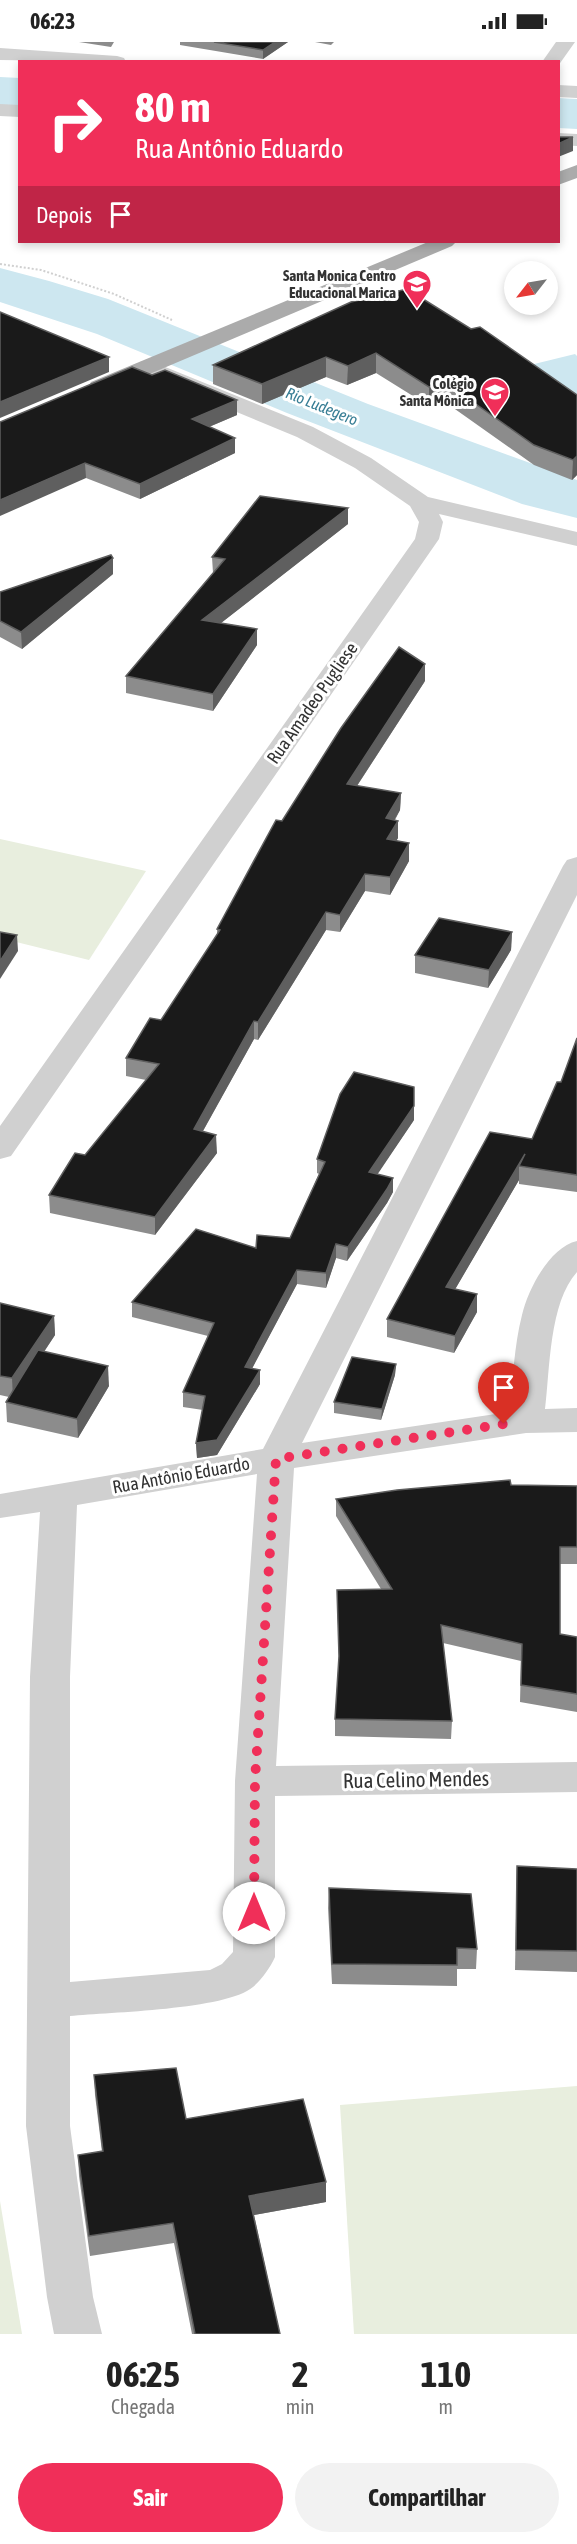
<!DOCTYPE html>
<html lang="pt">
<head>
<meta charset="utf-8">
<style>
  :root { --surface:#fff; --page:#f2f2f2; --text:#222; --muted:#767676; --accent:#f02f59 }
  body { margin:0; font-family:"Asap Condensed",sans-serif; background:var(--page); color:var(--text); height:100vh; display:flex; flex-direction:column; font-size:22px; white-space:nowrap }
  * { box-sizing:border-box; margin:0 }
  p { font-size:20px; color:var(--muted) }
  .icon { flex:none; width:33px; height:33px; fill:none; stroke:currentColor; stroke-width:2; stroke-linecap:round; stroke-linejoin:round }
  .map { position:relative; height:2292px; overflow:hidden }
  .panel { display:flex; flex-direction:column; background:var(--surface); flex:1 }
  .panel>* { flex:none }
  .hud { position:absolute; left:18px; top:18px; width:542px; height:183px; border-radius:0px; box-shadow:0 3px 9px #0003; background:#f02f59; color:#fff; overflow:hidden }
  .needle { width:39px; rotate:239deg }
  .buttons { position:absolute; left:504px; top:219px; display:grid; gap:12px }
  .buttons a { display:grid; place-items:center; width:54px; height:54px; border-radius:50%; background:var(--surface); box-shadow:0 3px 9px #0003; font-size:30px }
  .pin { position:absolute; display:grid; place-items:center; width:51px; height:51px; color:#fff; margin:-62px -26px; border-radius:50% 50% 50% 0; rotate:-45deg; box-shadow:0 0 6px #0007 }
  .pin .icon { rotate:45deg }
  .me { position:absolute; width:66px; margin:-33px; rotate:0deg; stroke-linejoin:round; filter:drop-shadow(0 0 4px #0008) }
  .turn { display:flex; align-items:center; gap:21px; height:126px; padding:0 18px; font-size:27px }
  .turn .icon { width:78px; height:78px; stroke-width:2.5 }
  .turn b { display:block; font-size:42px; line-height:51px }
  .then { display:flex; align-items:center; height:57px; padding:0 18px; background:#0003; gap:12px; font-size:22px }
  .eta { display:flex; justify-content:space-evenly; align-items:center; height:102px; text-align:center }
  .eta b { font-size:36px; font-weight:700; line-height:42px }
  .cta { display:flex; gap:12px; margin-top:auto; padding:12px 18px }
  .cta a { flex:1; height:69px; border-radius:36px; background:var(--accent); color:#fff; font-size:24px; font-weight:700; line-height:69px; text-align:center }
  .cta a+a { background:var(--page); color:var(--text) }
  .status { display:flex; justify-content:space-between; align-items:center; height:42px; padding:0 30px; background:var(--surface); direction:ltr }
  .status svg { height:16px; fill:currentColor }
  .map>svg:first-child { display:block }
  .green { fill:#e8eede }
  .water { fill:#cde7f0 }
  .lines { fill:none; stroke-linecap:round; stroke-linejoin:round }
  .river { fill:#cde7f0; fill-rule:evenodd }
  .path { stroke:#d0d0d0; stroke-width:2; stroke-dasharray:2 2; stroke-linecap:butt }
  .minor { fill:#d0d0d0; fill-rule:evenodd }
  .major { fill:#ababab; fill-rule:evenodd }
  .wall { fill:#8c8c8c }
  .shaded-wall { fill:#5f5f5f }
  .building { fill:#1a1a1a; stroke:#5f5f5f; stroke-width:1.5 }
  .route { stroke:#f02f59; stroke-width:10; stroke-dasharray:0 18 }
  .labels { text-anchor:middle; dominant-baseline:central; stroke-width:6; stroke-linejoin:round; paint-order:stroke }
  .far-poi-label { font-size:15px; font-weight:bold; fill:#333; stroke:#fff; text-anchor:end }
  .far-water-label { font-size:16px; font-style:italic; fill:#387e95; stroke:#fff }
  .street-label { font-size:18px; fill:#333; stroke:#fff }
  .near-street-label { font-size:21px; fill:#333; stroke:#fff }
</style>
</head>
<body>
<div class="status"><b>06:23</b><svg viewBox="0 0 49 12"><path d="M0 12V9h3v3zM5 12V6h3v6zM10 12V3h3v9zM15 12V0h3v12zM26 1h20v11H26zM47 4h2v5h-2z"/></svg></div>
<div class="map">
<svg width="577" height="2292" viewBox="0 0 577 2292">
  <rect width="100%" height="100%" fill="#fff"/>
  <g class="green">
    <polygon points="0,797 146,829 89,918 0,896"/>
    <polygon points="577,2044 577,2292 354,2292 340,2063"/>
    <polygon points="0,2159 22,2292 0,2292"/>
  </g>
  <polygon class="water" points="575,312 577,314 577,362 522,325"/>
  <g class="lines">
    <g class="river">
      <polygon points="0,35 20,36 20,66 0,65"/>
      <polygon points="558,56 577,57 577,87 558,86"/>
      <polygon points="0,226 49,239 108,257 368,362 577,438 577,476 522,462 287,371 97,292 0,260"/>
    </g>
    <polyline class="path" points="0,222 41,228 114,252 172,278"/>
    <g class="minor">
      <polygon points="556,0 575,0 558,24 558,20 542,20"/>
      <polygon points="0,6 117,14 124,16 126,20 0,18"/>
      <polygon points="558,43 577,44 577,56 558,55"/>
      <polygon points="0,62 20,63 20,75 0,74"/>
      <polygon points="558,91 577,92 577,104 558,103"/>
      <polygon points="148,318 313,385 371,416 428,455 577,490 577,504 439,472 443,480 439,497 11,1114 0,1117 0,1084 415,497 419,480 410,464 355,426 297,395 140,330 137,325 140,320"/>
      <path d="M577,815V853L302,1401L509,1370C513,1338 514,1304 522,1273C528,1247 550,1205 577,1199V1230C549,1261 550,1327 545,1367L577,1366V1390L526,1391L294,1426L276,1724L577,1720V1750L275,1754V1915C270,1926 262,1937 253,1945C226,1968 110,1970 70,1974V2084L93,2255L102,2292H54L47,2255L26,2084L30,1635L40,1470L0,1476V1452L263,1407L563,824L567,818ZM257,1432L235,1739L233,1910L222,1922L210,1928L70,1940V1635L77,1463Z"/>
    </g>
    <g class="major">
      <polygon points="577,123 577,136 558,143 558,130"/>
      <polygon points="428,200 456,200 452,204 107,350 99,352 91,350 88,345 91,340"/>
    </g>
  </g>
  <g class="wall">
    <polygon points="79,0 114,0 111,5"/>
    <polygon points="180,0 288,0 263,17 180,3"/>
    <polygon points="315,0 334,0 331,3"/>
    <polygon points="351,260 577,353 577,433 572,438 534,423 445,360 429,364 376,331 347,343 326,335 262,362 213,342 213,323"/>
    <polygon points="237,373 209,385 235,411 140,457 86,436 0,380"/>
    <polygon points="348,466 348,482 221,581 257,587 257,603 213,669 126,651 126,634 213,531 212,515"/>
    <polygon points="113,516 113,532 22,607 0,595 0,550"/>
    <polygon points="425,639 357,744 401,751 400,768 395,778 398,779 398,796 396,799 409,801 409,819 390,853 365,849 340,890 326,888 258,998 254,997 203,1089 217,1111 155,1193 50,1171 49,1153 85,1113 146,1038 126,1034 126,1016 161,978 217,893 217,887 282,779"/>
    <polygon points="512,890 511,908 488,946 415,931 415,913"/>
    <polygon points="577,996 577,1150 519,1142 519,1138 455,1247 477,1270 454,1311 387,1295 387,1277 532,1097 561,1040"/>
    <polygon points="414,1078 377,1132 393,1150 387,1161 347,1219 336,1216 326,1246 297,1242 252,1326 260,1342 217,1413 197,1416 196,1401 203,1368 183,1365 183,1350 208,1294 132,1275 132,1260 256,1206 290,1196 319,1132 317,1131 317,1117"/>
    <polygon points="0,1261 54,1274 55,1293 44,1310 109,1344 78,1396 7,1380 6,1360 9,1355 0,1353"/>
    <polygon points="396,1322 395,1333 381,1378 334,1371 334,1360"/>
    <polygon points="511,1443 577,1444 577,1522 560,1522 560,1592 577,1595 577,1670 520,1660 521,1619 443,1601 452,1679 451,1697 335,1694 335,1677 339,1622 337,1548 381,1547 336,1474 336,1457"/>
    <polygon points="517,1824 577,1827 577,1930 515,1928"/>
    <polygon points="329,1846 477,1907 476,1927 457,1927 457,1944 332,1942 328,1866"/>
    <polygon points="94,2033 186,2077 326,2160 254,2173 280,2292 192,2292 174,2201 90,2214 79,2134 78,2113 102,2110 95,2053"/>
  </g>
  <g class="shaded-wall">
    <polygon points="275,0 288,0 263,17 263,8"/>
    <polygon points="573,95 573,109 558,115 558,102"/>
    <polygon points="376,311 376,331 347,343 348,324"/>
    <polygon points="109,315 109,330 0,376 0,360"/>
    <polygon points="326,315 326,335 262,362 262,342"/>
    <polygon points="446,341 445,360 429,364 429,345"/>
    <polygon points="237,358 237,373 192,392 192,377"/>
    <polygon points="235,396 235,411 140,457 140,442"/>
    <polygon points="577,414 577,433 572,438 573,418"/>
    <polygon points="85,421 86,436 0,474 0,458"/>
    <polygon points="348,466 348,482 203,595 202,578"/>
    <polygon points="113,516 113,532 22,607 21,590"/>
    <polygon points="257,587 257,603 213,669 213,652"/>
    <polygon points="425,622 425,639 347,759 347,742"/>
    <polygon points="401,751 400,768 385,794 386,776"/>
    <polygon points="398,779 398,796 386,815 387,797"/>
    <polygon points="409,801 409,819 390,853 390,835"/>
    <polygon points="365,832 365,849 340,890 340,873"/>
    <polygon points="326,870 326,888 258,998 258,980"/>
    <polygon points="512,890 511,908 488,946 489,928"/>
    <polygon points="17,893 18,909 0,937 0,919"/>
    <polygon points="254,979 254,997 194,1105 194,1087"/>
    <polygon points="414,1064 414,1078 369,1145 369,1130"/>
    <polygon points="216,1093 217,1111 155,1193 155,1175"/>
    <polygon points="525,1112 519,1124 519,1138 446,1263 446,1245"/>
    <polygon points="393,1136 393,1150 387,1161 347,1219 348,1205"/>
    <polygon points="336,1202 336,1216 326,1246 326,1231"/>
    <polygon points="297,1228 297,1242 245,1340 245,1325"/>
    <polygon points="477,1252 477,1270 454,1311 455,1294"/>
    <polygon points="54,1274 55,1293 13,1356 12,1336"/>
    <polygon points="396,1322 395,1333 381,1378 382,1367"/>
    <polygon points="108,1324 109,1344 78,1396 77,1377"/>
    <polygon points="260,1328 260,1342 217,1413 197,1416 196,1401"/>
    <polygon points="326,2140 326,2160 249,2174 249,2154"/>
  </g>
  <g class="building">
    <polygon points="214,0 275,0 263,8"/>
    <polygon points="558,95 573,95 558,102"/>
    <polygon points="407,247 471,287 480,285 577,353 577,414 573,418 534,403 446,341 429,345 376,311 348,324 326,315 262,342 213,323 351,260"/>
    <polygon points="0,270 109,315 0,360"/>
    <polygon points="132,325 152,333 165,328 237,358 192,377 235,396 140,442 85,421 0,458 0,380"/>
    <polygon points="260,454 348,466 202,578 257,587 213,652 126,634 225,517 212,515"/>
    <polygon points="111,513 113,516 21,590 0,579 0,550"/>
    <polygon points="399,605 425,622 347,742 401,751 386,776 398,779 387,797 409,801 390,835 365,832 340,873 326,870 258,980 254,979 194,1087 216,1093 155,1175 49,1153 75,1111 85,1113 159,1022 126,1016 150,976 161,978 220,888 217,887 276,778 282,779 341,686"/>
    <polygon points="439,876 512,890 489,928 415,913"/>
    <polygon points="0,890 17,893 0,919"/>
    <polygon points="577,996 577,1133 519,1124 525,1112 446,1245 477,1252 455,1294 387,1277 490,1090 532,1097 557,1040 561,1040"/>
    <polygon points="354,1030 414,1045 414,1064 369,1130 393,1136 387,1147 348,1205 336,1202 326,1231 297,1228 245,1325 260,1328 217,1398 196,1401 205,1354 183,1350 214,1281 132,1260 196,1187 256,1206 257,1193 290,1196 325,1120 317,1117 340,1052"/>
    <polygon points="0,1261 54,1274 12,1336 0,1334"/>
    <polygon points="38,1308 108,1324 77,1377 6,1360"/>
    <polygon points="352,1315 396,1322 382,1367 334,1360"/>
    <polygon points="510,1438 511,1443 577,1444 577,1505 560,1505 560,1592 577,1595 577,1652 521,1643 522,1602 441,1583 452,1679 335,1677 339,1614 337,1548 392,1547 336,1457 397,1448"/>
    <polygon points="517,1824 577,1827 577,1909 516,1908"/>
    <polygon points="329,1846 471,1852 477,1907 457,1906 457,1923 332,1922"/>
    <polygon points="176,2026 186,2077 303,2057 326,2140 249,2154 280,2292 195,2292 173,2181 89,2194 78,2113 103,2109 94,2033"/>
  </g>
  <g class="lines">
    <polyline class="route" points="254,1871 255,1738 276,1417 504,1382"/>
  </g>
  <defs>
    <g id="school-pin" transform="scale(1.5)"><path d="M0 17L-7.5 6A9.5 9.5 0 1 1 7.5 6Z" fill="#f02f59" stroke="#fff"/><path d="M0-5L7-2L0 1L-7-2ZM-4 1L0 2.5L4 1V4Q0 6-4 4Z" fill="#fff"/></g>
    <g id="university-pin" transform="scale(1.5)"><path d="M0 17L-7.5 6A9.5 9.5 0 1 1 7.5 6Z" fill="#f02f59" stroke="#fff"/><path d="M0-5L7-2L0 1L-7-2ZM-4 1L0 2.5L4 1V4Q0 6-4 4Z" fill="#fff"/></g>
  </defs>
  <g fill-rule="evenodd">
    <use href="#school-pin" x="417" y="242"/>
    <use href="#university-pin" x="495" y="350"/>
  </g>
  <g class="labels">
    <g class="far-poi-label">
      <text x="396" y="233">Santa Monica Centro<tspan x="396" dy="17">Educacional Marica</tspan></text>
      <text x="474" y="341">Colégio<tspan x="474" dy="17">Santa Mônica</tspan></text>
    </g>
    <g class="far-water-label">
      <text transform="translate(322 364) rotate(22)">Rio Ludegero</text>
    </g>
    <g class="street-label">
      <text transform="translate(312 661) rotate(-55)">Rua Amadeo Pugliese</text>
      <text transform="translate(181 1433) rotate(-10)">Rua Antônio Eduardo</text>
    </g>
    <g class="near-street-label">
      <text transform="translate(416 1737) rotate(-1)">Rua Celino Mendes</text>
    </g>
  </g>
</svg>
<div class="buttons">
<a><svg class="needle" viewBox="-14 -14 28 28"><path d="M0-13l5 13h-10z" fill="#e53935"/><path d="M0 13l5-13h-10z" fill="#767676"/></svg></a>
</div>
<div class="pin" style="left:504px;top:1382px;background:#d93025"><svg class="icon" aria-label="arrive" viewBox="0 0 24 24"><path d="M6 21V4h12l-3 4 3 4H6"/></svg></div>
<svg class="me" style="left:254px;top:1871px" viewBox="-20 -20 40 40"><circle r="19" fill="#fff"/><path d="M0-13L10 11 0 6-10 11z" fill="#f02f59"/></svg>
<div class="hud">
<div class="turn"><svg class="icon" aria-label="right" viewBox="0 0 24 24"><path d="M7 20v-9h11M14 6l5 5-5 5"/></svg><div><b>80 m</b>Rua Antônio Eduardo</div></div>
<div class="then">Depois<svg class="icon" aria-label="arrive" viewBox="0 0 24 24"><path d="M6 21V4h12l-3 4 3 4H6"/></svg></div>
</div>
</div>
<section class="panel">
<div class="eta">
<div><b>06:25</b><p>Chegada</p></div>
<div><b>2</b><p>min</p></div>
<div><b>110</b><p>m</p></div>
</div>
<div class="cta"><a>Sair</a><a>Compartilhar</a></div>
</section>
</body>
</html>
